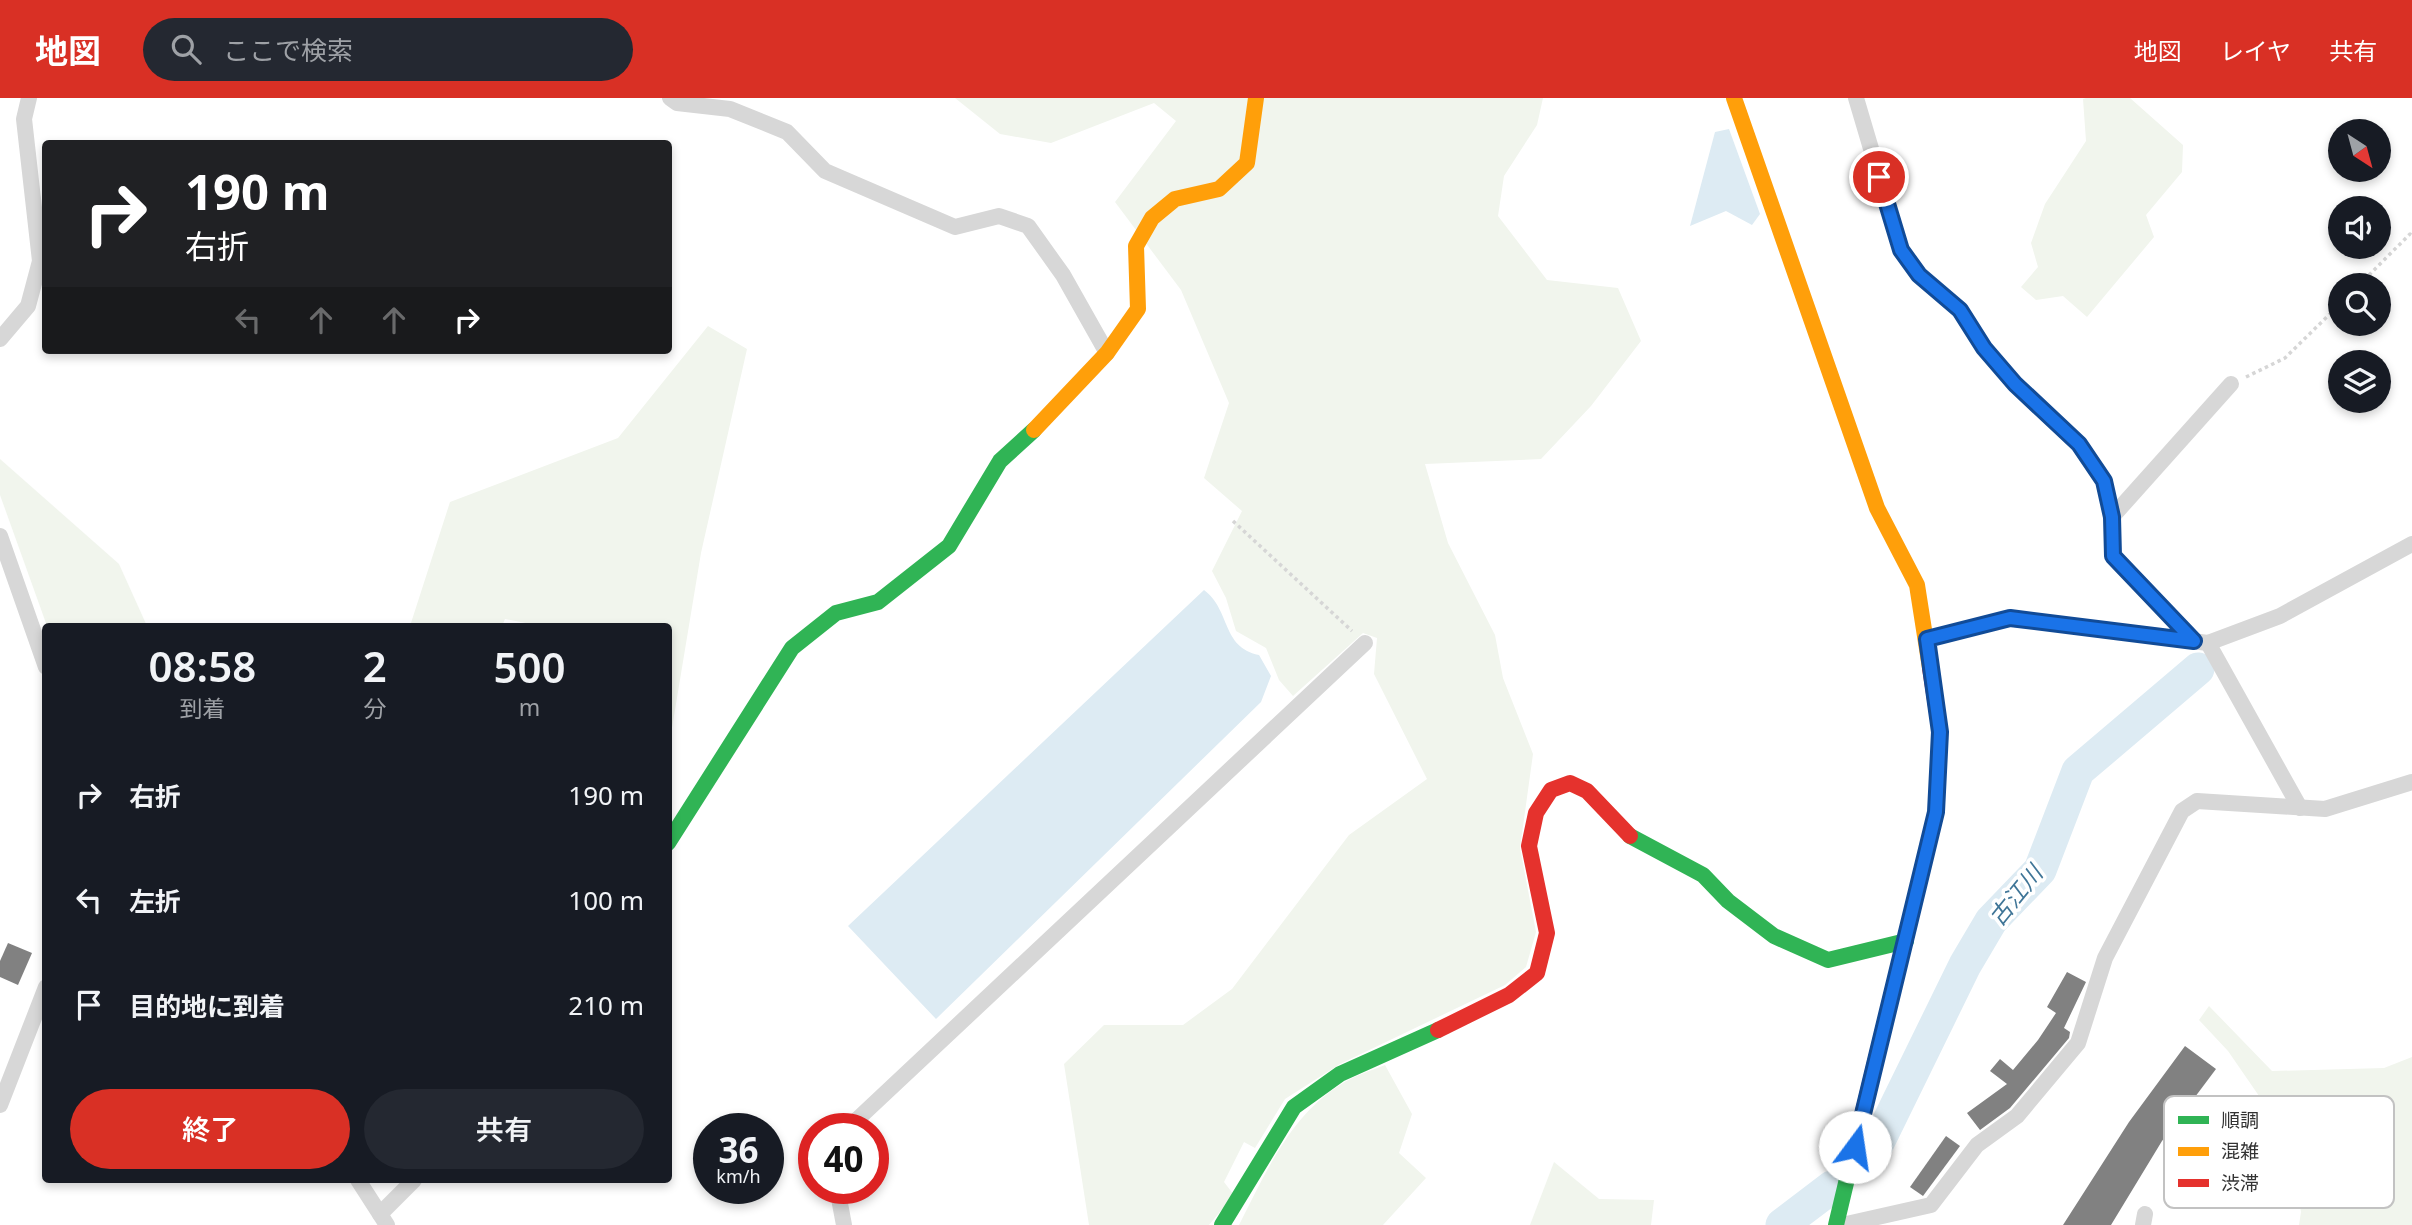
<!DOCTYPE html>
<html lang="ja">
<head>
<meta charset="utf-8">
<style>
  :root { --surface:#171b24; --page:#242831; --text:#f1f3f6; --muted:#9ea1a6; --accent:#d93025 }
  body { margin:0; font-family:"Noto Sans","Noto Sans JP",sans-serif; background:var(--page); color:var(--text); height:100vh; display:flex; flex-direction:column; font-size:26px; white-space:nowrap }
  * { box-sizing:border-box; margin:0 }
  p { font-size:23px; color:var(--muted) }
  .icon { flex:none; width:38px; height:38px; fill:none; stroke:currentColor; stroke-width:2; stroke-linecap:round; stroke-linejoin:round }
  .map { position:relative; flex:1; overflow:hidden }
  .details { position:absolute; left:42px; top:525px; width:630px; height:560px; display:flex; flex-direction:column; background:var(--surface); border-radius:7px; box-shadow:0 4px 10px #0003 }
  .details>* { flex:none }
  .guide { position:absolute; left:42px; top:42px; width:630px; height:214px; border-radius:7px; box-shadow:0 4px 10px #0003; background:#202124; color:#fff; overflow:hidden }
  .needle { width:46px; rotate:144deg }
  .tools { position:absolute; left:2328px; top:21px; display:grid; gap:14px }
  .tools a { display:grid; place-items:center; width:63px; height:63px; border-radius:50%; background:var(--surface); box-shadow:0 4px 10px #0003; font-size:35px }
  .speed { position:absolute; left:693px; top:1015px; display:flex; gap:14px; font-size:35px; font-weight:700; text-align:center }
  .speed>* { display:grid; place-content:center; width:91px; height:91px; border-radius:50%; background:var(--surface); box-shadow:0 4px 10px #0003; line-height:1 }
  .speed small { font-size:18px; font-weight:400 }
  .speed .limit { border:10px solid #d22; background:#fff; color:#111 }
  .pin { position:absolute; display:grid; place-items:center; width:60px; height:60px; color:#fff; margin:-30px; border:4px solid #fff; border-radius:50%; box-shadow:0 2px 7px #0007 }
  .me { position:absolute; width:77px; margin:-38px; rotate:14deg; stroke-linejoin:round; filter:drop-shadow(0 0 5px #0008) }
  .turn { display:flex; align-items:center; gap:24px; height:147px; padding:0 28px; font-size:32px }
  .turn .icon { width:91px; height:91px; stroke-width:2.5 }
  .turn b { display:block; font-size:49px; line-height:60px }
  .lanes { display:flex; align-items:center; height:66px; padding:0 28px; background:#0003; justify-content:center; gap:35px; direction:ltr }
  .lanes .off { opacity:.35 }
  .eta { display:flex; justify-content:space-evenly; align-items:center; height:119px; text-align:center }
  .eta b { font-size:42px; font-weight:600; line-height:49px }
  .button { display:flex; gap:14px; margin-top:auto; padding:14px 28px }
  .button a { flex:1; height:80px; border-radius:42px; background:var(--accent); color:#fff; font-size:28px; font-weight:600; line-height:80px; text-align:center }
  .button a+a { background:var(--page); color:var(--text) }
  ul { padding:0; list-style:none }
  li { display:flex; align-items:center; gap:21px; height:105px; padding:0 28px }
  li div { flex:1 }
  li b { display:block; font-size:26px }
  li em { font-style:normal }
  header { display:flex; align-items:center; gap:42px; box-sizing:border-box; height:98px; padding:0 35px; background:var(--accent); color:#fff }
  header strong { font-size:33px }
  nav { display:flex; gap:38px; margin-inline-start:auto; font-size:24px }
  .search { width:490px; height:63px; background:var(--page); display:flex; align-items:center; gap:18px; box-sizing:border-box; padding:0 24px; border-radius:38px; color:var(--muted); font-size:26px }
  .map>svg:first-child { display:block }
  .green { fill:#f1f5ed }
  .water { fill:#ddebf3 }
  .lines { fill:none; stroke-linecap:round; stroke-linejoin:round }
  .river { stroke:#ddebf3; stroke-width:33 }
  .building { fill:#818181 }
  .path { stroke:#d6d6d6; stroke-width:3.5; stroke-dasharray:3.5 3.5; stroke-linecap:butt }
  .street { stroke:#d7d7d7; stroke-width:16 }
  .fast { stroke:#30b455; stroke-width:16 }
  .slow { stroke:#ff9f0a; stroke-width:16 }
  .jam { stroke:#e5322d; stroke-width:16 }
  .route-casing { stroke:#114b97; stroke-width:18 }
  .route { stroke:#1a73e8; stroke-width:12 }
  .labels { text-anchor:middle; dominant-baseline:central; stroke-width:7; stroke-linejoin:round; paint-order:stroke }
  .water-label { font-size:23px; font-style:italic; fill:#3f7597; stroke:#fff }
  .key { fill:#fff; stroke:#c2c2c2; stroke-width:2 }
  .key-label { font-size:19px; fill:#333 }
</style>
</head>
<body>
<header>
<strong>地図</strong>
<div class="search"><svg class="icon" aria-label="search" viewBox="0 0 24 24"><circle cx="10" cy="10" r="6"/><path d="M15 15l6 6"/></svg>ここで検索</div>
<nav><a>地図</a><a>レイヤ</a><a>共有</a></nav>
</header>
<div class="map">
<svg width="2412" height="1127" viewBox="0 0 2412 1127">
  <rect width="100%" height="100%" fill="#fff"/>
  <g class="green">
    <polygon points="955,0 1543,0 1537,27 1504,78 1498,118 1547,182 1618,190 1641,243 1591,308 1541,361 1425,366 1448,445 1495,537 1503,580 1533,656 1520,750 1536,834 1526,869 1505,887 1340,966 1285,1001 1255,1050 1244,1044 1224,1084 1234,1097 1209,1127 1089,1127 1064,966 1104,927 1183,927 1232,891 1349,737 1427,681 1374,576 1377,540 1363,535 1293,598 1279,582 1266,550 1236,533 1226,500 1212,473 1242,413 1204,380 1229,305 1181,192 1115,104 1176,23 1154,5 1051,45 1000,36"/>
    <polygon points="2086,0 2130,0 2183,47 2182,74 2146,117 2154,139 2087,219 2063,198 2036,202 2021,189 2038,169 2031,145 2045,106 2086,43 2083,1"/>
    <polygon points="708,228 747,251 701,455 669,648 668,528 541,528 505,521 502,528 410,528 450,404 618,340"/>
    <polygon points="0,361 119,466 147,528 47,528 0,397"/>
    <polygon points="2209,908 2272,973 2384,970 2412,959 2412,1127 2299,1127 2301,1114 2290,1043 2228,953 2199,922"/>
    <path d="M1385,967L1412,1016L1399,1055L1426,1080L1383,1127H1239C1265,1076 1290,1018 1340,987C1353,978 1370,973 1385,967Z"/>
    <polygon points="1554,1064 1599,1101 1654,1102 1651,1127 1530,1127"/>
  </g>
  <g class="water">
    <polygon points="1729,31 1760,116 1752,127 1726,113 1690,128 1715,34"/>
    <path d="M1204,492C1231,512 1221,549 1259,557L1271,578L1261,604L936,921L848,828Z"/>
  </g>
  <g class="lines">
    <g class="river">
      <polyline points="1872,1057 1965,867 1991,823 2040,772 2078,673 2198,571"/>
      <polyline points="1782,1127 1832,1089"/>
    </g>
  </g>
  <g class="building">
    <polygon points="8,845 32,855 18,887 0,879 0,863"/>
    <polygon points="2067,874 2086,884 2064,930 2070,934 2069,940 2010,1010 1980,1032 1967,1015 2007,986 1990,973 2000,961 2013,972 2038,942 2056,915 2047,909"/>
    <polygon points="2185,948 2216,971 2162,1043 2111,1127 2063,1127 2129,1024"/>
    <polygon points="1946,1038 1960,1048 1923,1098 1910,1089"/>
  </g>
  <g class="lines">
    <g class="path">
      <polyline points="2359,187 2410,136 2412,138"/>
      <polyline points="2246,279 2285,260 2340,206"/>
      <polyline points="1233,423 1352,533"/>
    </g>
    <g class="street">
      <polyline points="670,0 677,5 730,11 787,34 825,73 955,129 999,118 1028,128 1063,177 1107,255"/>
      <polyline points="1856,0 1901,152 1919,177 1960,212 1984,250 2015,286 2079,347 2104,383 2112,419 2113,459 2194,543"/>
      <polyline points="0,241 28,208 40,163 24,21 29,0"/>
      <polyline points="2112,419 2231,286"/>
      <polyline points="0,438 46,569"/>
      <polyline points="1927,541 2010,520 2208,545 2280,518 2412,446"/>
      <polyline points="2208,545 2300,710"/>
      <polyline points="0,1007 46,889"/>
      <polyline points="847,1031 1365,545"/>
      <polyline points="358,1082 387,1127"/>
      <polyline points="837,1090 844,1127"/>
      <polyline points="380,1116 414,1082"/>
      <polyline points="1842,1127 1931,1107 1977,1047 2017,1018 2078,945 2105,860 2182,713 2197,703 2325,711 2412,684"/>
      <polyline points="2143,1127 2145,1116"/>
    </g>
    <g class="fast">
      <polyline points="1630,738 1703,777 1728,803 1774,838 1828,862 1906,843"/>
      <polyline points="668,745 792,550 836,515 878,504 949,448 1000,363 1034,332"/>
      <polyline points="1222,1127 1294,1009 1340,976 1438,932"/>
      <polyline points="1836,1127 1861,1022"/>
    </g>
    <g class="slow">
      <polyline points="1734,0 1877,410 1917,487 1930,570"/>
      <polyline points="1034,332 1107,255 1138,211 1136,148 1152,120 1175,101 1219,91 1247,65 1256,0"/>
    </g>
    <g class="jam">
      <polyline points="1438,932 1509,897 1537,875 1547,835 1529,748 1536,715 1551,692 1570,685 1587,693 1630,738"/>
      <polyline points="1861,1022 1936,714 1940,634 1930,570"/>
    </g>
  </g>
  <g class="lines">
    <g class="route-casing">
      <polyline id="route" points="1855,1049 1936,714 1940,634 1927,541 2010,520 2194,543 2113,458 2112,419 2104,383 2079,346 2015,286 1984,250 1960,212 1919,177 1901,152 1879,79"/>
    </g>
    <use href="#route" class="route"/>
  </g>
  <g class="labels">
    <g class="water-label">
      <text transform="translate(2015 797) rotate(-51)">古江川</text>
    </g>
  </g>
  <rect x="2164" y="998" width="230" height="112" rx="10" class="key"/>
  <rect x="2178" y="1018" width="31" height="8" fill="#30b455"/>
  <rect x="2178" y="1049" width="31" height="9" fill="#ff9f0a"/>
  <rect x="2178" y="1081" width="31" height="8" fill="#e5322d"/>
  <g class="key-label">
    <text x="2221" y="1029">順調</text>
    <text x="2221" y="1060">混雑</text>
    <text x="2221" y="1092">渋滞</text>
  </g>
</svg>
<div class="tools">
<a><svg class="needle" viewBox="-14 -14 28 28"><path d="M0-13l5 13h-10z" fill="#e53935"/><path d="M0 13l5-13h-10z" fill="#9ea1a6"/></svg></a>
<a><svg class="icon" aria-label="sound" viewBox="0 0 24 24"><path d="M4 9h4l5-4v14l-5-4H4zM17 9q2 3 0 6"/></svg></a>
<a><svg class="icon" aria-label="search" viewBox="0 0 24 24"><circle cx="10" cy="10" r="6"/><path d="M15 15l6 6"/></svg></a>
<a><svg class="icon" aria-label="layers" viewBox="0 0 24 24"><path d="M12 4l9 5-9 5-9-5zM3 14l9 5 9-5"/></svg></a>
</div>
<div class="speed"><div>36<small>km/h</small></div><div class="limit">40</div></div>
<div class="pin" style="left:1879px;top:79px;background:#d93025"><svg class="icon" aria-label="arrive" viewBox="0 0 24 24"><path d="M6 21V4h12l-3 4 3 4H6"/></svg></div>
<svg class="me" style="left:1855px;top:1049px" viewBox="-20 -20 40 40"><circle r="19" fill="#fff"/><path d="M0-13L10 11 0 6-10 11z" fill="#1a73e8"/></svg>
<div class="guide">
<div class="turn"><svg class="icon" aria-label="right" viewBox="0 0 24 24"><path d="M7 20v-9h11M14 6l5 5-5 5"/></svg><div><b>190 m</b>右折</div></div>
<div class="lanes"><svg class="icon off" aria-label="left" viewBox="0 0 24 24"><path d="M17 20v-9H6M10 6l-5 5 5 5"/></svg><svg class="icon off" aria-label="ahead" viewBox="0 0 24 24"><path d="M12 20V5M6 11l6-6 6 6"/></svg><svg class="icon off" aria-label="ahead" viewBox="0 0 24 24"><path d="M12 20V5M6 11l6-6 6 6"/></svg><svg class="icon" aria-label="right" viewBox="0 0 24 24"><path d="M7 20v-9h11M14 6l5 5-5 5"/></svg></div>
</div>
<section class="details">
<div class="eta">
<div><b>08:58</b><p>到着</p></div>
<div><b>2</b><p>分</p></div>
<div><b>500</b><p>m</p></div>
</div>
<ul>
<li><svg class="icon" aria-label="right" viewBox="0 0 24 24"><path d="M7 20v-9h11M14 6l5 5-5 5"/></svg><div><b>右折</b></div><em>190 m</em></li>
<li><svg class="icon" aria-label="left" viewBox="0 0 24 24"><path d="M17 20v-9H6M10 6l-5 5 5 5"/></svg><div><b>左折</b></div><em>100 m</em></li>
<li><svg class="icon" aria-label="arrive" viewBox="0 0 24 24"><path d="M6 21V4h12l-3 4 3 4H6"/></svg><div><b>目的地に到着</b></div><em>210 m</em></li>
</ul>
<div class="button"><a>終了</a><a>共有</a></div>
</section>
</div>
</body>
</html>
